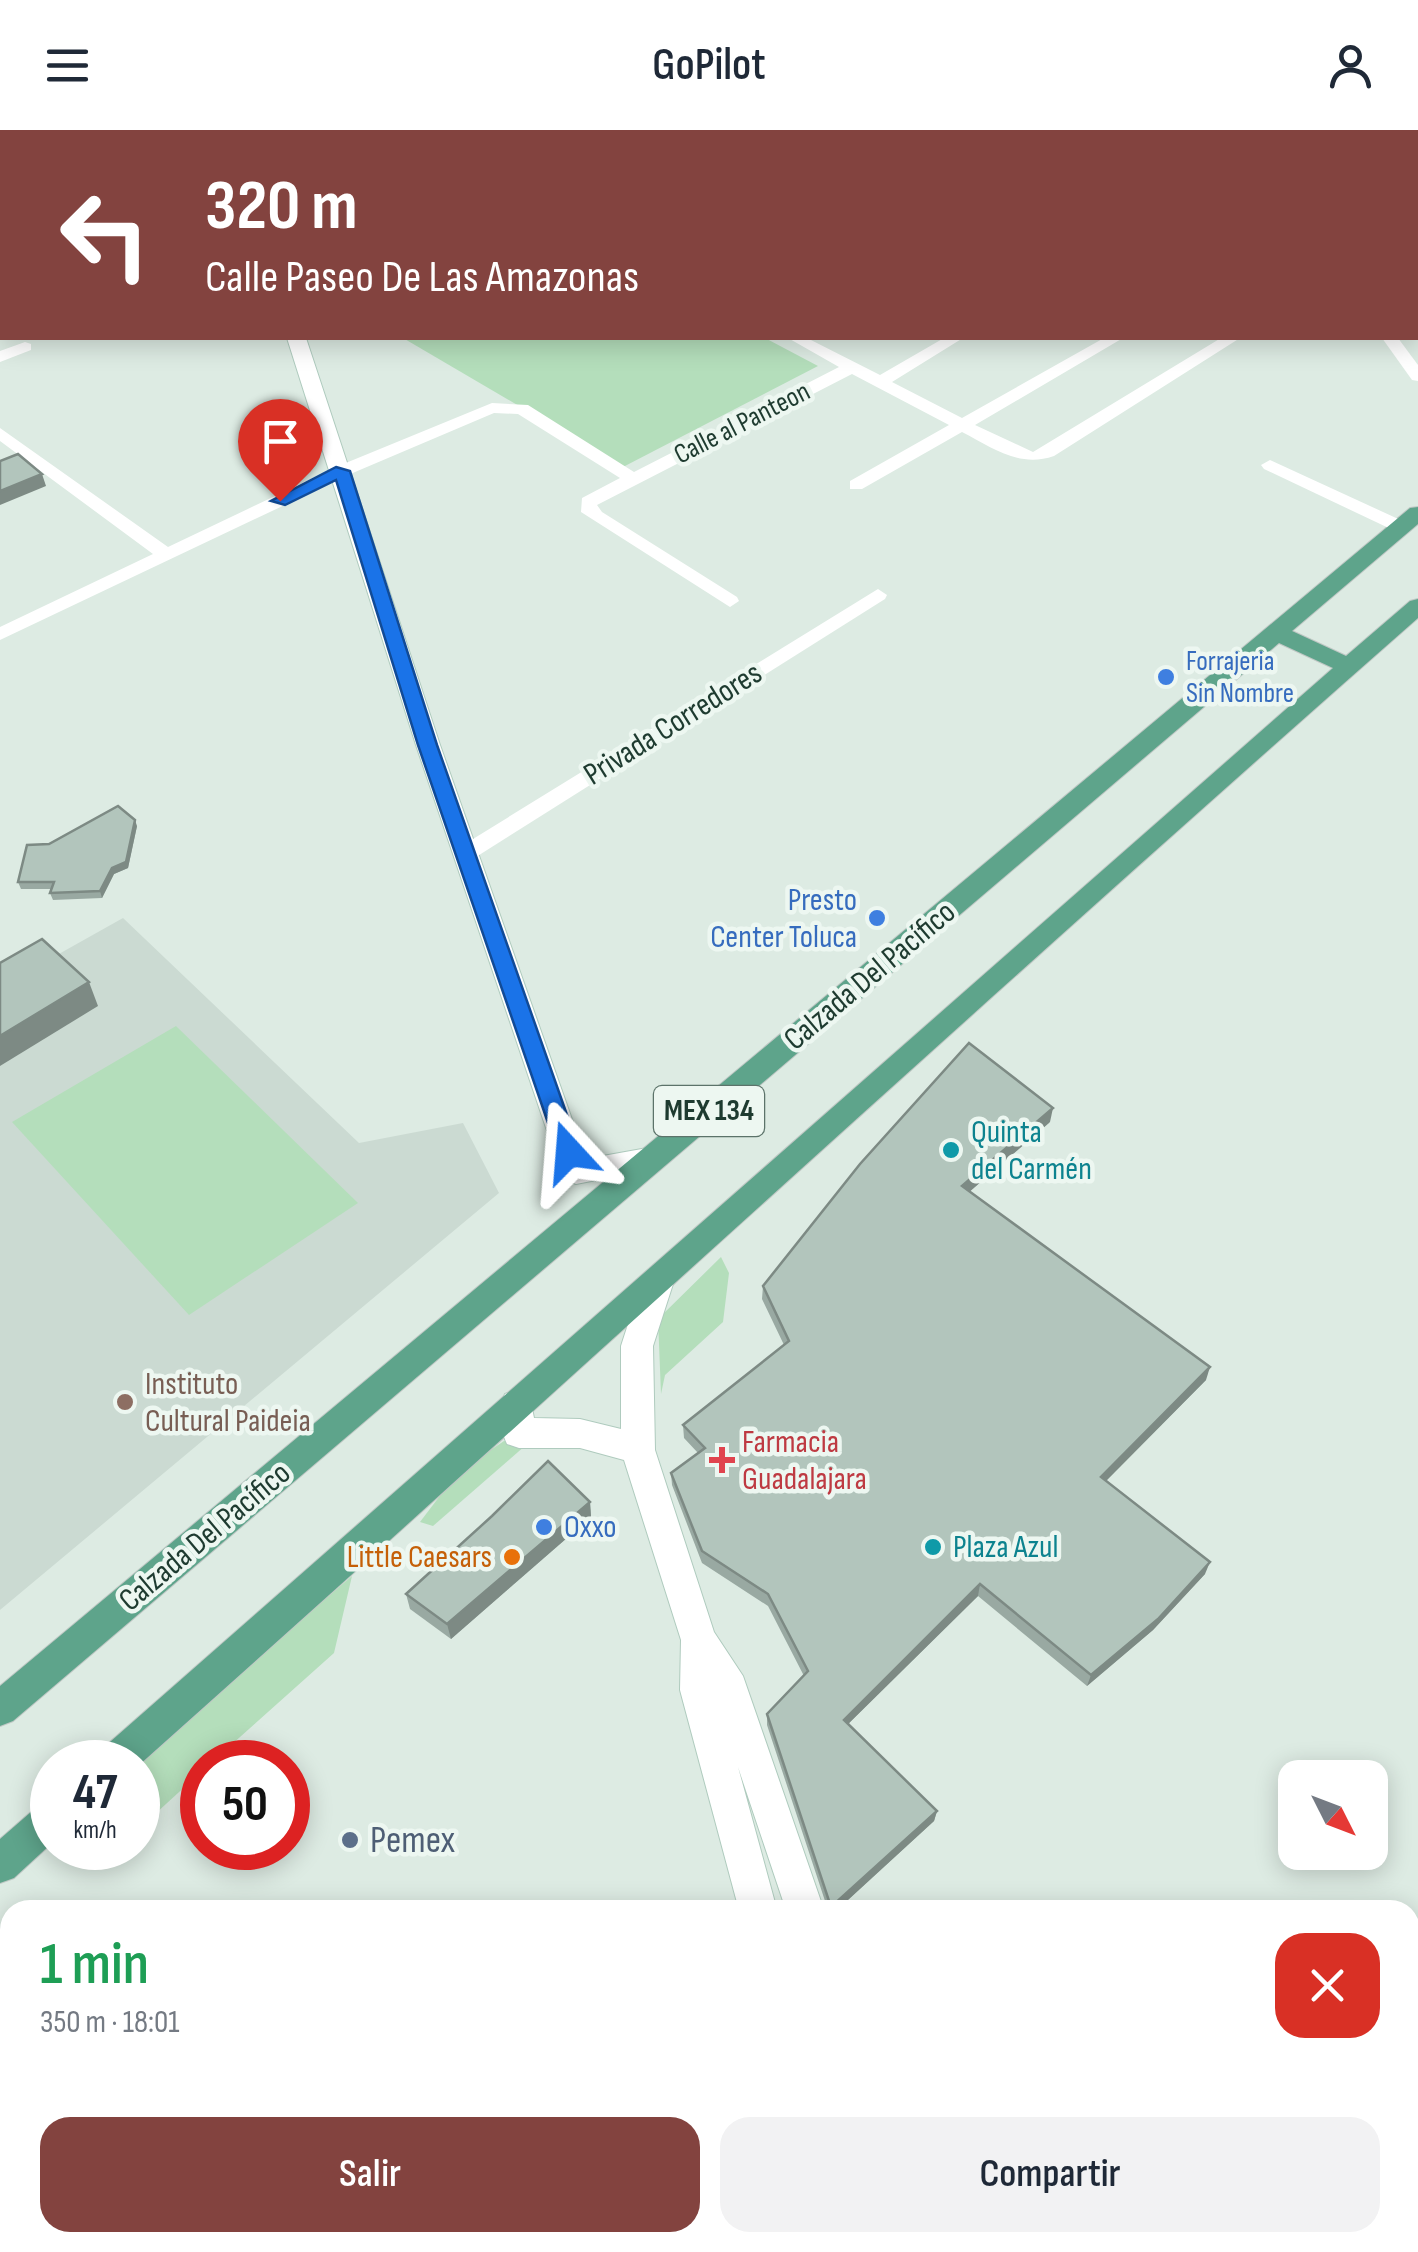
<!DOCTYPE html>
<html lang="es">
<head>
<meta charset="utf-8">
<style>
  :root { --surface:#fff; --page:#f2f2f3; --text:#1f2937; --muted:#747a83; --accent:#83433f }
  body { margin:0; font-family:"Sofia Sans Condensed",sans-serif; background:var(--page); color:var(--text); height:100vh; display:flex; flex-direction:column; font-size:38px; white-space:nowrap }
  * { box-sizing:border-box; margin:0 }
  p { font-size:32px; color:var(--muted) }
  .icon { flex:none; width:55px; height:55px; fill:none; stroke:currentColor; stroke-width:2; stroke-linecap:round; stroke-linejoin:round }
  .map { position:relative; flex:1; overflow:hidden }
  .sheet { position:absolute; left:0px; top:1770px; width:1420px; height:352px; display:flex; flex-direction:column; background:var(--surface); border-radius:30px 30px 0 0; box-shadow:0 5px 25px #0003 }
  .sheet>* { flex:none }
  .banner { position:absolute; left:0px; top:0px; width:1420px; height:210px; box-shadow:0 5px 25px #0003; background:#83433f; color:#fff; overflow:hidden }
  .needle { width:65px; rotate:132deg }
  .tools { position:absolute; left:1278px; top:1630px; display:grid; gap:20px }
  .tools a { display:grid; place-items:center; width:110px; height:110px; border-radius:20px; background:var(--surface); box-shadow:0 5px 25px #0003; font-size:50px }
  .speed { position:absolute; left:30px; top:1610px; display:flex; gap:20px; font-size:50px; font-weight:700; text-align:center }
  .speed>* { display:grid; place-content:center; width:130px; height:130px; border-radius:50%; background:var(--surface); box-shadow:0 5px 25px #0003; line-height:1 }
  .speed small { font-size:25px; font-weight:400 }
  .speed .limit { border:15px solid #d22; background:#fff; color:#111 }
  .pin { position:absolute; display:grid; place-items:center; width:85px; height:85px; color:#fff; margin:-102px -42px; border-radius:50% 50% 50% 0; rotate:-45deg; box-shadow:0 0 10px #0007 }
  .pin .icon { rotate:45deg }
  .me { position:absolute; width:110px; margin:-55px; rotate:341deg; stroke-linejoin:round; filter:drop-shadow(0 0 8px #0008) }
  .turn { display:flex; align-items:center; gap:35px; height:210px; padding:0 40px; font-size:45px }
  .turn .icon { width:130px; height:130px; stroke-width:2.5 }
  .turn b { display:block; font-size:70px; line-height:85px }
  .round { display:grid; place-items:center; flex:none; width:105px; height:105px; border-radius:30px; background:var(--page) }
  .headline { display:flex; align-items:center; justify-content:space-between; height:170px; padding:0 40px }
  h1 { font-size:60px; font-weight:600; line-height:75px; color:#1e9e55 }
  .primary-button { display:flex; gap:20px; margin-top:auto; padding:20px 40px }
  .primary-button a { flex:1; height:115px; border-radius:30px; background:var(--accent); color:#fff; font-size:40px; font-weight:600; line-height:115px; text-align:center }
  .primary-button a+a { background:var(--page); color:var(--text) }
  header { display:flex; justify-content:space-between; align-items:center; height:130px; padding:0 40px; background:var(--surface); font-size:45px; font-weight:600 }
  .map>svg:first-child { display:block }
  .built { fill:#cbdad2 }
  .green { fill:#b4debb }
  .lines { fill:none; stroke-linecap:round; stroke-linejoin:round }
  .secondary-casing { stroke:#afcbbe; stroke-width:2 }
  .primary-casing { stroke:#c0c8c5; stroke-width:2 }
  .minor { fill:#fff; fill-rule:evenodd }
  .secondary { fill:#fff; fill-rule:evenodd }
  .primary { fill:#5ea48b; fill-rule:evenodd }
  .wall { fill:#99a9a2 }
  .shaded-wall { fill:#7d8a84 }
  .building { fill:#b2c5bc; stroke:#7d8a84; stroke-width:2.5 }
  .route { fill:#1a73e8; stroke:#114b97; stroke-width:2.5 }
  .shop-dot { fill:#3f7fe0; stroke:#edf7f1; stroke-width:4 }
  .culture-dot { fill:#0f9aa8; stroke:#edf7f1; stroke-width:4 }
  .education-dot { fill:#8d6e63; stroke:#edf7f1; stroke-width:4 }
  .health-dot { fill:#e0444e; stroke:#edf7f1; stroke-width:4 }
  .food-dot { fill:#e8710a; stroke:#edf7f1; stroke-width:4 }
  .service-dot { fill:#5c6f8a; stroke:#edf7f1; stroke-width:4 }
  .labels { text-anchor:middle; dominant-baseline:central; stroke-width:9; stroke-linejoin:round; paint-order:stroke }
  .far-street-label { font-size:28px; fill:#1e3b30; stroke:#edf7f1 }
  .far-shop-label { font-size:28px; fill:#366cbe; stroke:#edf7f1; text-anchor:start }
  .shield { fill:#edf7f1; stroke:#5c736a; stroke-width:2.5 }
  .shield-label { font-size:30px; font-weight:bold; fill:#1e3b30 }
  .street-label { font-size:32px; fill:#1e3b30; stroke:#edf7f1 }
  .shop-label { font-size:32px; fill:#366cbe; stroke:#edf7f1; text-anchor:end }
  .culture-label { font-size:32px; fill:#0d838f; stroke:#edf7f1; text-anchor:start }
  .education-label { font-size:32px; fill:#785e54; stroke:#edf7f1; text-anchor:start }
  .health-label { font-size:32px; fill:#be3a42; stroke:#edf7f1; text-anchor:start }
  .food-label { font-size:32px; fill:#c56008; stroke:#edf7f1; text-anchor:end }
  .near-service-label { font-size:38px; fill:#4e5e75; stroke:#edf7f1; text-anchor:start }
</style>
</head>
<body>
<header><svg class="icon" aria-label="menu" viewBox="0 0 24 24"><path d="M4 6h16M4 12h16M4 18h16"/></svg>GoPilot<svg class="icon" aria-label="person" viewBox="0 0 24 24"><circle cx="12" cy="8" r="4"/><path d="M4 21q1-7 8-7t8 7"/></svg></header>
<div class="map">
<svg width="1418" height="2122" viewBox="0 0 1418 2122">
  <rect width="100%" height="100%" fill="#ddebe3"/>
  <polygon class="built" points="123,788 359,1013 463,993 499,1063 0,1480 0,857"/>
  <g class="green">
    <polygon points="403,208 765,208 818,236 623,337"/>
    <polygon points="176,896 358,1073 189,1185 12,992"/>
    <polygon points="721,1127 729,1143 723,1192 665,1245 661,1264 658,1189"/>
    <polygon points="504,1311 526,1315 433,1396 420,1392 458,1342"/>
    <polygon points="352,1446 334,1523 212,1632 202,1632 202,1641 154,1685 138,1681 138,1632 134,1632"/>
    <polygon points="195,2113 340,2113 347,2122 185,2122"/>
  </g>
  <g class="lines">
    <g class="secondary-casing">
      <g id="secondary">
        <polygon points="217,0 233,0 234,2 218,2"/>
        <polygon points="287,208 306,208 440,615 586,1029 653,1017 663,1021 668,1029 663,1037 576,1054 565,1050 561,1042 416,615"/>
        <path d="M657,1141L668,1145L673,1154L653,1216L655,1320L714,1502L743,1546L824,1780H786L738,1637L777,1780H739L680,1560L681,1510L624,1330L580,1318H519L507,1314C500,1299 498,1279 505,1264L517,1260L529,1264L534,1288L580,1289L621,1299V1216L641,1154L646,1145Z"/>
        <polygon points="836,2112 879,2112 882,2122 838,2122"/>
        <polygon points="892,2112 935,2112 938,2122 894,2122"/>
      </g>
    </g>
    <g class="primary-casing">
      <g id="primary">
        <path d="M1418,377V394L1292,501L1346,526L1410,471L1418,469V488C988,866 565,1255 138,1636V1632H96L102,1619L1333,538L1279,513L13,1591L0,1596V1556L1410,378Z"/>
        <polygon points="52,1669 52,1713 14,1748 0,1753 0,1709 39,1675"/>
      </g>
    </g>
    <g class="minor">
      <polygon points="878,0 897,0 898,2 880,2"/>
      <polygon points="1224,0 1239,0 1240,2 1226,2"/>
      <polygon points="0,125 2,126 2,136 0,135"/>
      <polygon points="2,151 2,161 0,162 0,152"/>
      <path d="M788,208H807L880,245L944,208H963L892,252L962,288L1104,208H1123L975,295L1033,322L1221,208H1240L1054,326C1019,338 993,318 962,302L862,359H850V351L949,295L852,244L597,375L602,382L737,467L739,471L730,477L581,382L582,368L620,348L518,284L494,283L348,345L0,510V497L153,424L0,311V298L168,417L336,337L492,273L528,275L634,342L839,237Z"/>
      <polygon points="1382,208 1398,208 1418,235 1418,251 1412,250"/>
      <polygon points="25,212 31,214 31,220 0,232 0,221"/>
      <polygon points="1270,330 1407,393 1410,397 1407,401 1395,401 1264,339 1261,335"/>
      <polygon points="878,459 887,465 885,469 476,727 460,727 457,722 460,717"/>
    </g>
    <use href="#secondary" class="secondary"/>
    <use href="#primary" class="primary"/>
  </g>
  <g class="wall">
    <polygon points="137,696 128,738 114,744 102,768 53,770 50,763 52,759 21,759 18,752 49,714"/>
    <polygon points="1050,992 970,1061 1206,1250 1106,1351 1205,1444 1153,1500 1087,1556 978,1466 848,1594 937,1681 934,1691 837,1780 828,1780 767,1595 767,1584 804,1546 768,1476 702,1433 672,1355 671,1343 698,1323 684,1308 683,1295 784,1215 762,1169 763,1156"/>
    <polygon points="590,1372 591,1387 451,1509 410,1479 406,1464 492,1386"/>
  </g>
  <g class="shaded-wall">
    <polygon points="42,344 46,356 0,375 0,361"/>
    <polygon points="135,690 137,696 128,738 114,744 102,768 100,761"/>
    <polygon points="89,852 98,876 0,936 0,906"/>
    <polygon points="1053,978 1050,992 960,1070 962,1056"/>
    <polygon points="1210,1237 1206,1250 1097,1360 1101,1347"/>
    <polygon points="590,1372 591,1387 451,1509 447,1494"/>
    <polygon points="1210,1432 1205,1444 1153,1500 1087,1556 1091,1545"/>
    <polygon points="980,1454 978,1466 842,1600 844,1590"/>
    <polygon points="937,1681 934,1691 837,1780 831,1780 831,1777"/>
  </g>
  <g class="building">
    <polygon points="18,324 42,344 0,361 0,331"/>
    <polygon points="118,676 135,690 126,732 112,738 100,761 50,763 54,752 18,752 27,715 49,714"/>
    <polygon points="42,809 89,852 0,906 0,833"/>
    <polygon points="969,913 1053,978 962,1056 1210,1237 1101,1347 1210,1432 1158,1489 1091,1545 980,1454 844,1590 937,1681 831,1777 767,1584 808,1541 768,1464 702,1421 671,1343 705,1318 683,1295 789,1211 763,1156 860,1034"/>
    <polygon points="548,1331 590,1372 447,1494 406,1464 492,1386"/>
  </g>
  <polygon class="route" points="336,337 350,341 437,615 580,1022 577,1028 561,1028 558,1022 418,615 336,350 285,375 271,371"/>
  <g class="shop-dot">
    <circle cx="1166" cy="547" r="10"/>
    <circle cx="877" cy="788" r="10"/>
    <circle cx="544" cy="1397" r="10"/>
  </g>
  <g class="culture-dot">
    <circle cx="951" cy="1020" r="10"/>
    <circle cx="933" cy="1417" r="10"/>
  </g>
  <circle class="education-dot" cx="125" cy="1272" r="10"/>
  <path class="health-dot" d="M717 1315h10v10h10v10h-10v10h-10v-10h-10v-10h10z"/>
  <circle class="food-dot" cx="512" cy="1427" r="10"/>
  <circle class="service-dot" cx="350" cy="1710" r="10"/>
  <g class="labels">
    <g class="far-street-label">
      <text transform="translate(742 293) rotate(-27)">Calle al Panteon</text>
    </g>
    <g class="far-shop-label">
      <text x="1186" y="531">Forrajeria<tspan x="1186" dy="32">Sin Nombre</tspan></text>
    </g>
    <rect class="shield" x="654" y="956" width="110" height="50" rx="8"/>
    <g class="shield-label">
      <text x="709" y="981">MEX 134</text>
    </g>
    <g class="street-label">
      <text transform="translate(673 594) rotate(-32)">Privada Corredores</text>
      <text transform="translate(870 846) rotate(-40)">Calzada Del Pacífico</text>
      <text transform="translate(205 1407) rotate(-40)">Calzada Del Pacífico</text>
    </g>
    <g class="shop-label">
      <text x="857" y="770">Presto<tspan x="857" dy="37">Center Toluca</tspan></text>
      <text x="564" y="1397" text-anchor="start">Oxxo</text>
    </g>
    <g class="culture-label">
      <text x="971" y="1002">Quinta<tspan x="971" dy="37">del Carmén</tspan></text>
      <text x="953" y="1417">Plaza Azul</text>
    </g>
    <g class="education-label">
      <text x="145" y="1254">Instituto<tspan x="145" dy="37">Cultural Paideia</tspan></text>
    </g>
    <g class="health-label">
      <text x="742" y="1312">Farmacia<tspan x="742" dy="37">Guadalajara</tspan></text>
    </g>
    <g class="food-label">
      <text x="492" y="1427">Little Caesars</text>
    </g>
    <g class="near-service-label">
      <text x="370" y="1710">Pemex</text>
    </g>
  </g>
</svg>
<div class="tools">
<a><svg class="needle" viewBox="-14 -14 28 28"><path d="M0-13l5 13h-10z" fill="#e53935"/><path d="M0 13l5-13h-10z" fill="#747a83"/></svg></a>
</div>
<div class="speed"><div>47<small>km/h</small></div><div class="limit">50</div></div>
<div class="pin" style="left:280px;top:371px;background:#d93025"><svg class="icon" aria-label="arrive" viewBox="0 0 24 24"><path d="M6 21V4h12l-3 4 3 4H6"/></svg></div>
<svg class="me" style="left:569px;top:1022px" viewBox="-20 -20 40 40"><path d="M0-17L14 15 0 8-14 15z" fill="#1a73e8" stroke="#fff" stroke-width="4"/></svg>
<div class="banner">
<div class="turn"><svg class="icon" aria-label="left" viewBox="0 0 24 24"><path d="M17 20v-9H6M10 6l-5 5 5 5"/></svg><div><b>320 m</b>Calle Paseo De Las Amazonas</div></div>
</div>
<section class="sheet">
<div class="headline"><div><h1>1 min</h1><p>350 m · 18:01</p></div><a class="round" style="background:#d93025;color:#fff"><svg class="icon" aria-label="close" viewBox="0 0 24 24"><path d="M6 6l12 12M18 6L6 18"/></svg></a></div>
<div class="primary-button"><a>Salir</a><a>Compartir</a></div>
</section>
</div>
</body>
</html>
